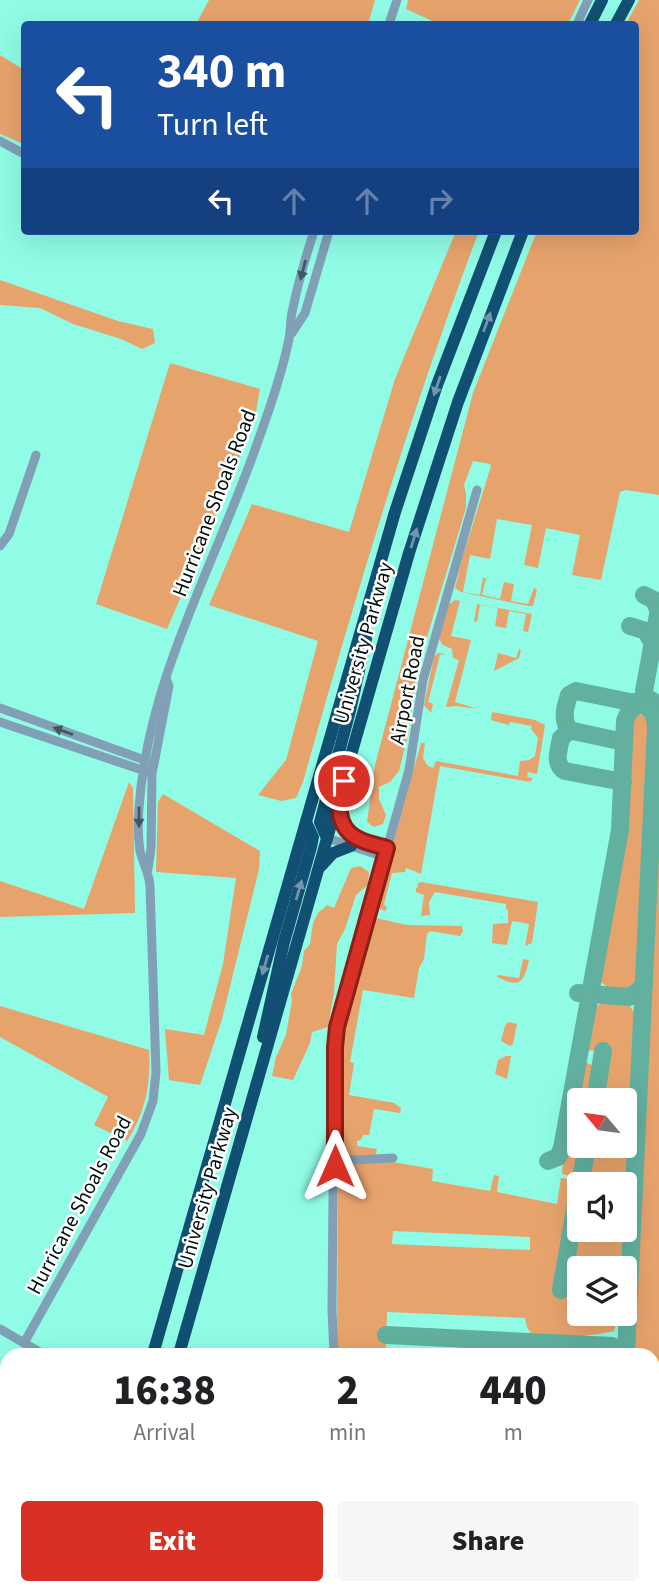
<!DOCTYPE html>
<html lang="en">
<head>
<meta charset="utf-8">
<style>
  :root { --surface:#fff; --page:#f6f6f6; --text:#202124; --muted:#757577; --accent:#d93025 }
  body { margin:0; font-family:"Source Sans 3",sans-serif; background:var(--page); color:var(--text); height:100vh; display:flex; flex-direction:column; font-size:26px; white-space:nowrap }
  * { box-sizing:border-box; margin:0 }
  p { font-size:23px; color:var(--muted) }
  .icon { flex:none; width:38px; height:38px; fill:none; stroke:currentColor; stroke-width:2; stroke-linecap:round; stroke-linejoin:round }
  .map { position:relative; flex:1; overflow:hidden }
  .drawer { position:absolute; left:0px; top:1348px; width:660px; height:247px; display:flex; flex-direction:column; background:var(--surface); border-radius:21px 21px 0 0; box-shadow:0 7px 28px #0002 }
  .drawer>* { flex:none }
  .top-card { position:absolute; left:21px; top:21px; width:618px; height:214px; border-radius:7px; box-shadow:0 7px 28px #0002; background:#1a4fa0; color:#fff; overflow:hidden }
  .needle { width:46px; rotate:299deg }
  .tools { position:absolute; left:567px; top:1088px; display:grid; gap:14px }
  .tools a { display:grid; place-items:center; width:70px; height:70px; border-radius:7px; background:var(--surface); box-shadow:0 7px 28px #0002; font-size:35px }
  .pin { position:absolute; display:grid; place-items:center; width:60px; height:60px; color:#fff; margin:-30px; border:4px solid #fff; border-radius:50%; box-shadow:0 2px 7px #0007 }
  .me { position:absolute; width:77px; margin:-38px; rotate:0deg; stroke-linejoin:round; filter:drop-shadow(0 0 5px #0008) }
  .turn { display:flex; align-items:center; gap:24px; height:147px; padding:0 21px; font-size:32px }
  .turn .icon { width:91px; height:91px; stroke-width:2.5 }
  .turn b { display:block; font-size:49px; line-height:60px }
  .lanes { display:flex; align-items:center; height:66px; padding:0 21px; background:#0003; justify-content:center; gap:35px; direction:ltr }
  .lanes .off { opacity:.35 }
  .eta { display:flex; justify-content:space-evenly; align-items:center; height:119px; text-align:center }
  .eta b { font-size:42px; font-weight:800; line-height:49px }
  .action { display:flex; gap:14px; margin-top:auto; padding:14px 21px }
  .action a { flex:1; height:80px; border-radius:7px; background:var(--accent); color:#fff; font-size:28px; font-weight:800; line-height:80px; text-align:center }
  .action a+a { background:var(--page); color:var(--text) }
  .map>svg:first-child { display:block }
  .green { fill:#e7a36c; fill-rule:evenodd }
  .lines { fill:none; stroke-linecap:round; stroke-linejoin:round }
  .taxiway { stroke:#62b0a0; stroke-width:18 }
  .minor { stroke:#81a0b6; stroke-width:9 }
  .highway { stroke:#125073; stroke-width:12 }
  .oneway { fill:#405861 }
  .oneway2 { fill:#7196ab }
  .route-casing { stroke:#8d1f18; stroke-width:18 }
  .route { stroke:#d93025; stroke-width:12 }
  .labels { text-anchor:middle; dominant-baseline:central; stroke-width:5; stroke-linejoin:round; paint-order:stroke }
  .street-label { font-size:21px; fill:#00100c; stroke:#fff }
</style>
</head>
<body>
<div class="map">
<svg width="659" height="1594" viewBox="0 0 659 1594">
  <rect width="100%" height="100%" fill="#90fce6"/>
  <g class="green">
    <polygon points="209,0 375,0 368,24 196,24"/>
    <polygon points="408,0 580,0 568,24 439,24 406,9"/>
    <polygon points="639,0 659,0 659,495 626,490 620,492 601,580 572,575 580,535 546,528 538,568 524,565 532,525 497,519 490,559 470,555 463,592 480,595 483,578 486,578 482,595 500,599 504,582 514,584 511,601 528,604 534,588 537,590 533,606 528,606 461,592 455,588 462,559 491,466 490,464 473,461 464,485 466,494 466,508 416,673 409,731 399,771 390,782 379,787 379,799 386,815 383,824 374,827 367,822 375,765 473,393 537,231 635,231 635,24 626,24"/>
    <polygon points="0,55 24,70 24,144 0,134"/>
    <path d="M456,231H479C411,411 355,596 303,782L296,798L281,801L258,795L286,760L318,641L209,605L252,504L349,532L395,379Z"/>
    <polygon points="0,280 118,321 153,329 155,343 142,349 121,339 73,324 40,308 0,305"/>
    <polygon points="170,363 260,389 256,411 234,473 167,629 96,604"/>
    <polygon points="455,600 532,614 528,632 523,631 526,614 509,611 506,628 495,626 498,608 480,605 477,622 474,621 477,604 460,601 451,636 471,640 455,702 478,709 456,706 446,707 459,660 453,658 452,649 443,645 439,639 449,604"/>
    <polygon points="519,649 521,650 519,658 494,671 498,653 516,658"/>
    <polygon points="438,653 446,654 440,655 428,702 433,704 431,713 424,705 434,657"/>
    <polygon points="492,712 535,720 545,725 537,774 528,772 527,777 533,778 530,782 440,766 421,874 406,868 405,872 392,873 384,904 387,908 385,911 380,909 377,902 421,743 425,743 423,758 428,766 433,768 436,761 518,776 520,761 529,760 535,756 538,738 531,729 532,726 510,722 509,725 491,720"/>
    <path d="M639,714L646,715L650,724L638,974C634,998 605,994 597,975L626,821L631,723L633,717Z"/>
    <polygon points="659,766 659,1594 621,1594 620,1587 653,1587 653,1354 631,1354"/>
    <polygon points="129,782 133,788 135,913 0,917 0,881 84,909"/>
    <polygon points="163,794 260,851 259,869 222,1019 200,1085 169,1080 165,1029 204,1035 223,964 236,878 156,872 158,802"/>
    <polygon points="360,866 369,872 368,885 356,895 345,929 337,944 334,993 328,1027 312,1032 310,1043 293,1080 272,1076 276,1057 286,1035 292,1000 291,994 302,966 304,951 310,944 313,923 318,913 327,905 334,908 351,868"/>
    <polygon points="421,882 538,902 532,943 525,946 529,924 512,921 507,945 492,943 493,924 508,923 508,910 506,909 506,904 435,892 429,902 430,915 421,916 424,895 416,892 416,888 418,887 417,884"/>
    <polygon points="376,918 407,925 462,926 463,931 460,936 430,931 427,934 424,959 419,968 414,998 363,990 350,1062 354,1063 349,1095 394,1103 401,1108 400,1113 374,1109 369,1135 363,1135 361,1140 357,1141 357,1146 377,1149 376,1155 345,1157 339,1153 338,1148 339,1044 345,1011 371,922"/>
    <path d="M523,959L529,960C524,982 520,989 497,977L498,975L519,978Z"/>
    <path d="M603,1002L629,1005L636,1015L625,1269H579V1314H619L614,1331C600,1335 542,1342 532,1334C527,1330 526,1323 525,1318L387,1312L386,1354H337L338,1170L341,1165L393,1162L433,1169L432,1181L490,1191L494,1175L499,1176L497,1192L557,1204L561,1178L575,1180L556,1287L566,1293L579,1217V1230H625V1185H585L588,1167L578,1165L574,1177L562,1174L563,1160L566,1156L573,1154L589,1158L592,1146H625V1101H599L608,1052L598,1050L597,1047L593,1051L588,1050C580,1036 588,1010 603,1002ZM393,1231L530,1237V1250L392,1244Z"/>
    <path d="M0,1006L149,1050C151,1083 146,1112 127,1141L94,1125L108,1097L0,1037Z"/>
    <polygon points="508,1022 517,1024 513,1044 510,1046 501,1041 505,1026"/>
    <polygon points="506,1056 511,1056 507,1079 495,1074 498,1060"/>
    <polygon points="587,1063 592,1065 594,1070 588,1101 579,1101 579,1142 569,1139 569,1134 579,1073 581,1068"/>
    <polygon points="537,1347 588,1351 599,1354 526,1354 532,1349"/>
    <polygon points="7,1401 7,1447 0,1455 0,1411"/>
    <polygon points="0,1508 7,1513 7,1587 73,1587 72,1594 0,1594"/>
    <polygon points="378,1587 610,1587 609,1594 380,1594"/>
  </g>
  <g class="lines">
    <g class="taxiway">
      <polyline points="644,595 654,600 659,612"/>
      <polyline points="630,626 646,631 653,644"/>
      <polyline points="654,702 646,697 644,691 659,609"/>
      <path d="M573,731L568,729C562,717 565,708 569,695L576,691L630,702H644"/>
      <path d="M623,782L565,771C553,764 559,750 561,738L568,732L573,731L624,742"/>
      <polyline points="578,993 629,997 636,993 644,985"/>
      <polyline points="595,1101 603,1051"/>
      <path d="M548,1161L558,1157L562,1148L620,830L625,721C629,708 638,702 652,702"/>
      <polyline points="580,1185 587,1146"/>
      <polyline points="561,1290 579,1187"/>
      <polyline points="386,1335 612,1346 624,1354"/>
      <path d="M626,1354L656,729C656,715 652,708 639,702"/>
      <polyline points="615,1594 616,1587"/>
    </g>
    <g class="minor">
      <polyline points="389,24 397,0"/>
      <polyline points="577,24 588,0"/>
      <polyline points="0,141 24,154"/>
      <polyline points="292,333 305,313 329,231"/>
      <polyline points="0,546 9,534 36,455"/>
      <polyline points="0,708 150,762"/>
      <polyline points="0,722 148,772"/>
      <path d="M339,805C343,838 360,840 387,848"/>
      <polyline points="327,838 385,857"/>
      <polyline points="148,869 151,848 152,774 169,686 166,678"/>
      <polyline points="335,1161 393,1158"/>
      <polyline points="0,1329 43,1354"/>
      <path d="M24,1343L141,1134L153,1101L156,1072L150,886C149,873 143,863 140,851C138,838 138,821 139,808C148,677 216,563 258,441C270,408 282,374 289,339C291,329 290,318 293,308C298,282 306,256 314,231"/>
      <polyline points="334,1354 332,1310 334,1086 337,1027 409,770 423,680 477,490"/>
      <polyline points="374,1587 376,1594"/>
    </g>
    <g class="highway">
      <polyline points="590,24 602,0"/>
      <polyline points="616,24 629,0"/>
      <polyline points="327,838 320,822 350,711 366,639"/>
      <polyline points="321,866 333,853 351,846"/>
      <polyline points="263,1037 284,942 311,847 313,837 306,822"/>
      <polyline points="153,1354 395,512 437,385 496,231"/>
      <polyline points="179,1354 409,553 458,402 523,231"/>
      <polyline points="84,1594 86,1587"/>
      <polyline points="111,1594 112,1587"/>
    </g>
  </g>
  <defs><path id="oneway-solid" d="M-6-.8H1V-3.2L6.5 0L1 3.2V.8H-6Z" transform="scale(1.75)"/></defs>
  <g class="oneway">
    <use href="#oneway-solid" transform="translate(303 270) rotate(105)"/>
    <use href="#oneway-solid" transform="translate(63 731) rotate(-160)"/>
    <use href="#oneway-solid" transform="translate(139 817) rotate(90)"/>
  </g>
  <g class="oneway2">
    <use href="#oneway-solid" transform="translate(487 322) rotate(-70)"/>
    <use href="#oneway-solid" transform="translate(437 386) rotate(109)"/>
    <use href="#oneway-solid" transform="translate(414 538) rotate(-73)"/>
    <use href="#oneway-solid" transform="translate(299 890) rotate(-74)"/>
    <use href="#oneway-solid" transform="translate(265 965) rotate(106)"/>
  </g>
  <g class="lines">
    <g class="route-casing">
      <path id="route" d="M335,1166V1047L337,1027L387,848C377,845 364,843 355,837C335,825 338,799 344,781"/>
    </g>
    <use href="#route" class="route"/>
  </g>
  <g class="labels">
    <g class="street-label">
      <text transform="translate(214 503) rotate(-69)">Hurricane Shoals Road</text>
      <text transform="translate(363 643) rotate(-74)">University Parkway</text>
      <text transform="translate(407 690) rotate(-79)">Airport Road</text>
      <text transform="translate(207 1188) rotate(-74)">University Parkway</text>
      <text transform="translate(79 1205) rotate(-62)">Hurricane Shoals Road</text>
    </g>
  </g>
</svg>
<div class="tools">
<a><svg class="needle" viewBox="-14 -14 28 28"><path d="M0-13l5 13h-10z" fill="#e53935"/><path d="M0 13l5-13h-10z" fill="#757577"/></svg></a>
<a><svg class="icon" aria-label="sound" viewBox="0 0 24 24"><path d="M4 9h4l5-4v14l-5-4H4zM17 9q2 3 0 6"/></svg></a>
<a><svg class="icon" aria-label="layers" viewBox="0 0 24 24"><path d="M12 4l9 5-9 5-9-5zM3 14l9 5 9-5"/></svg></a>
</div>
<div class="pin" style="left:344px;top:781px;background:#d93025"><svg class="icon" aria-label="arrive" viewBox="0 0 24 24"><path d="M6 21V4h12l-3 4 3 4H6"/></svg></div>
<svg class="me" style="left:335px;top:1166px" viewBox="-20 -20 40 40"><path d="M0-17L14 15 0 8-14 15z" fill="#d93025" stroke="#fff" stroke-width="4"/></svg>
<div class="top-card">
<div class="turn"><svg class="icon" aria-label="left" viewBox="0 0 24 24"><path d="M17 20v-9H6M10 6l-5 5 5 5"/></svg><div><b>340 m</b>Turn left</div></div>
<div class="lanes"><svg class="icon" aria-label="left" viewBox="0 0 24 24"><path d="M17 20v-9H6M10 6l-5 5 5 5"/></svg><svg class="icon off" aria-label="ahead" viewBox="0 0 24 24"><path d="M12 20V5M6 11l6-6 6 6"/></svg><svg class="icon off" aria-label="ahead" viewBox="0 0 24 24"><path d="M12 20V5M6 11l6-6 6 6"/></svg><svg class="icon off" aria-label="right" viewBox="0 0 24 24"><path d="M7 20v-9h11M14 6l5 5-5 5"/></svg></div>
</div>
<section class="drawer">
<div class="eta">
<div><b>16:38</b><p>Arrival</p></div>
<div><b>2</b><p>min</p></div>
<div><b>440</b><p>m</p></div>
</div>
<div class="action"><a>Exit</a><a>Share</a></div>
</section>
</div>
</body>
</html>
